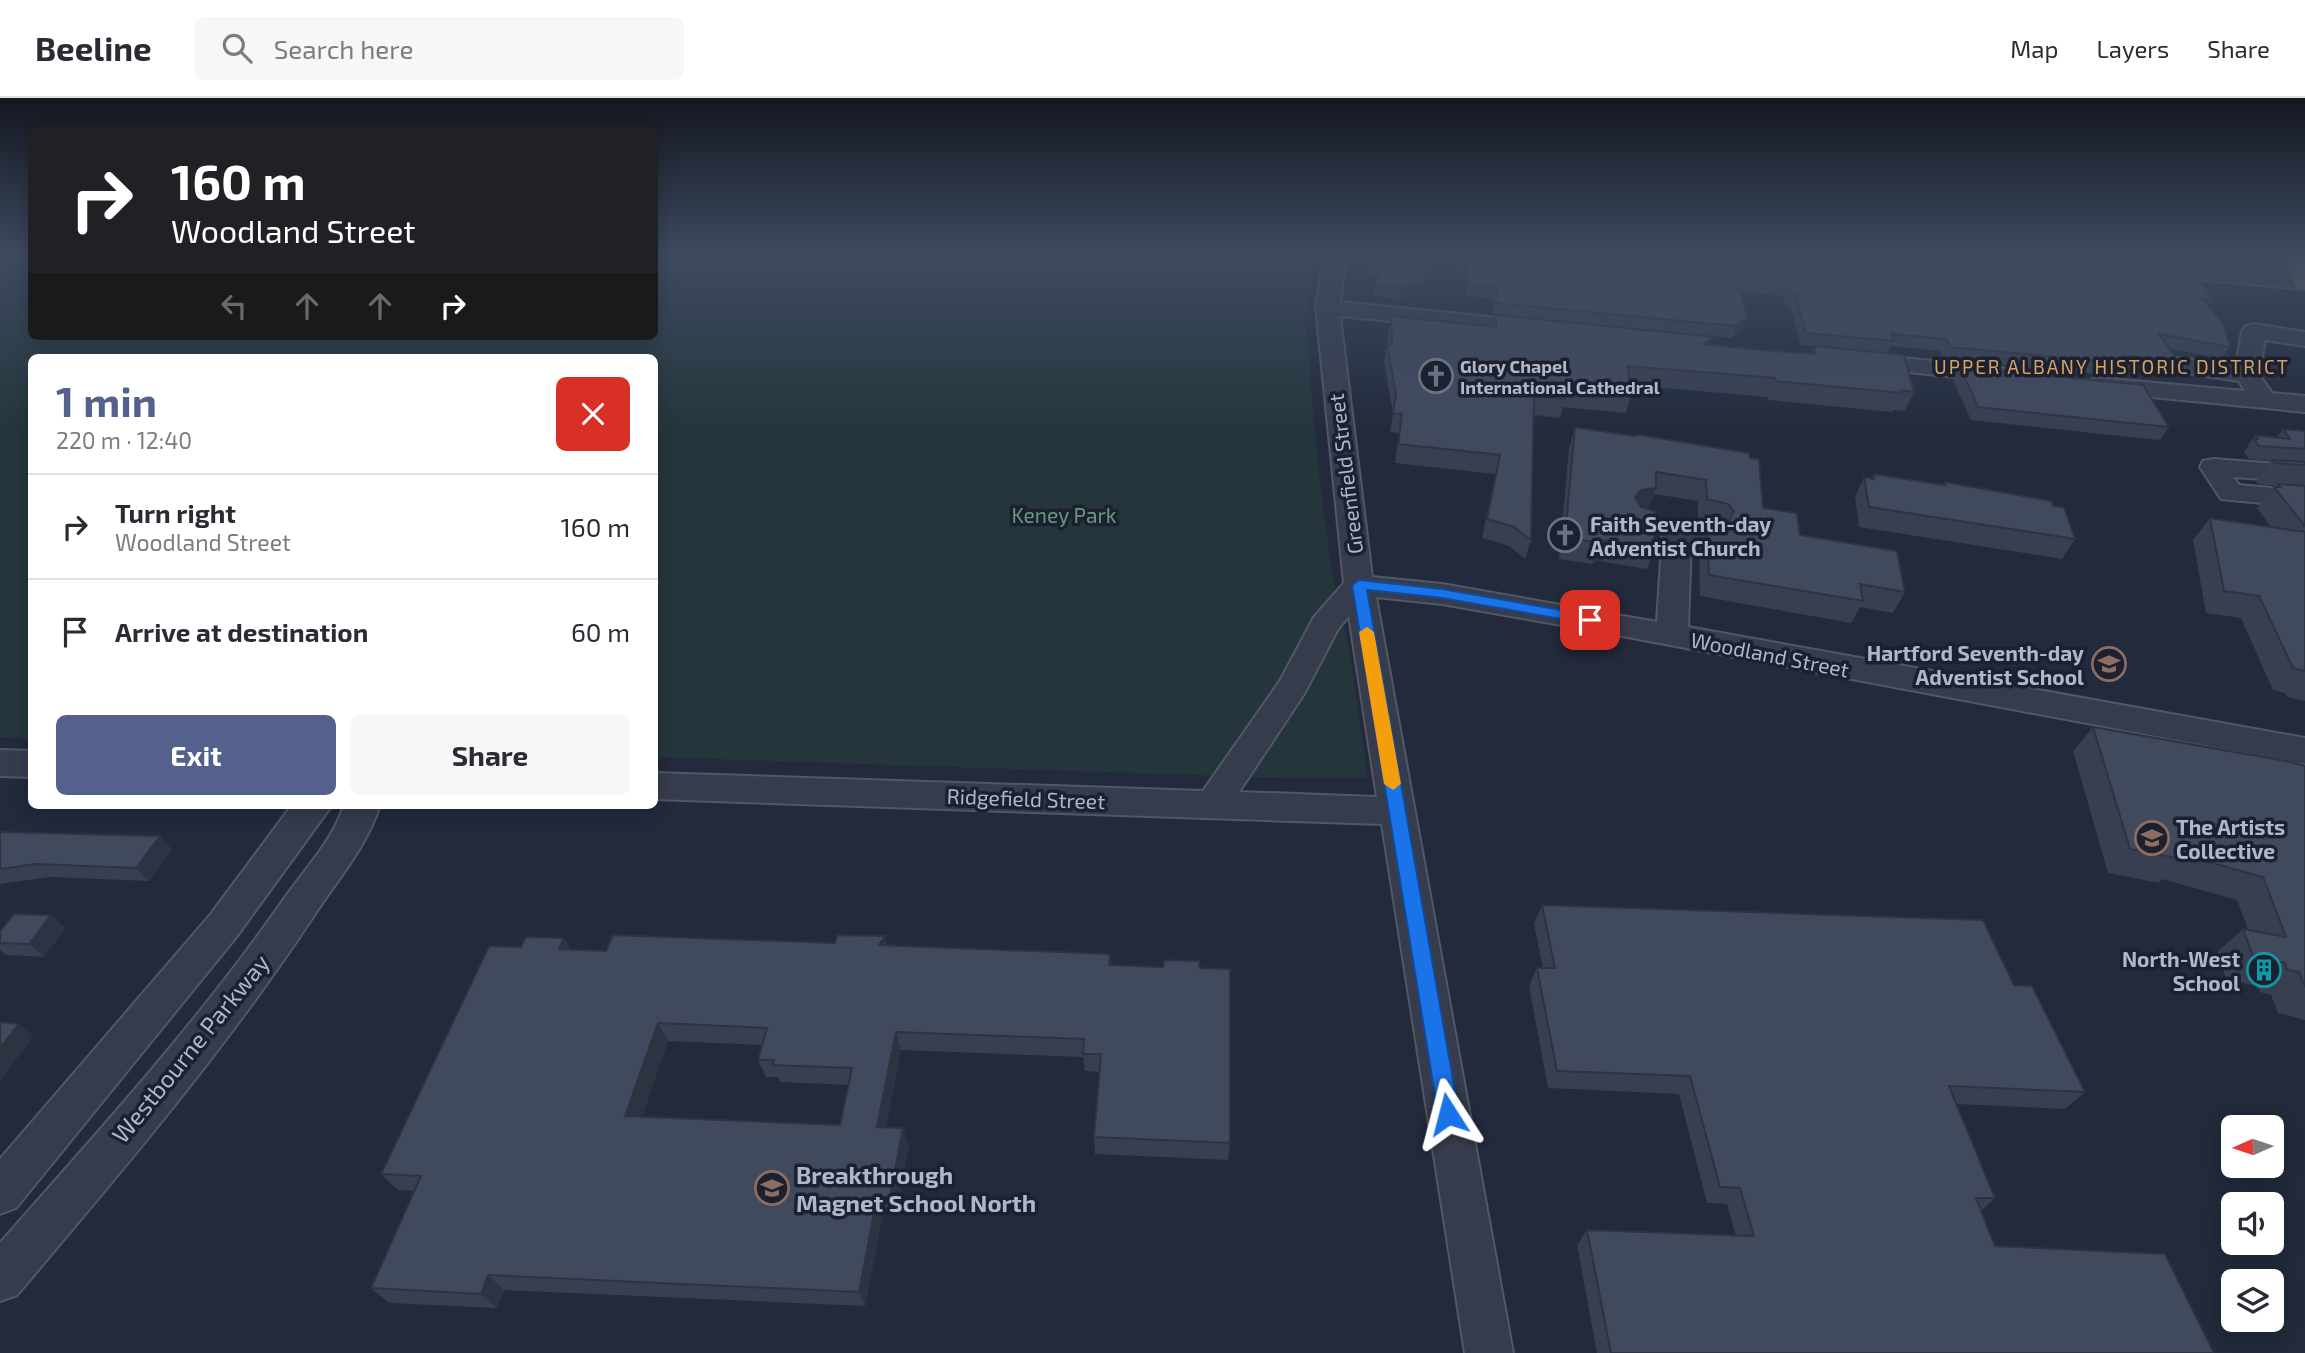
<!DOCTYPE html>
<html lang="en">
<head>
<meta charset="utf-8">
<style>
  :root { --surface:#fff; --page:#f7f7f7; --text:#2b2b33; --muted:#7c7c81; --line:#e1e1e2; --accent:#54618c }
  body { margin:0; font-family:"Exo 2",sans-serif; background:var(--page); color:var(--text); height:100vh; display:flex; flex-direction:column; font-size:26px; white-space:nowrap }
  * { box-sizing:border-box; margin:0 }
  p { font-size:23px; color:var(--muted) }
  .icon { flex:none; width:38px; height:38px; fill:none; stroke:currentColor; stroke-width:2; stroke-linecap:round; stroke-linejoin:round }
  .map { position:relative; flex:1; overflow:hidden }
  .drawer { position:absolute; left:28px; top:256px; width:630px; height:455px; display:flex; flex-direction:column; background:var(--surface); border-radius:10px; box-shadow:0 4px 18px #0003 }
  .drawer>* { flex:none }
  .hud { position:absolute; left:28px; top:28px; width:630px; height:214px; border-radius:10px; box-shadow:0 4px 18px #0003; background:#202124; color:#fff; overflow:hidden }
  .needle { width:46px; rotate:267deg }
  .fabs { position:absolute; left:2221px; top:1017px; display:grid; gap:14px }
  .fabs a { display:grid; place-items:center; width:63px; height:63px; border-radius:10px; background:var(--surface); box-shadow:0 4px 18px #0003; font-size:35px }
  .pin { position:absolute; display:grid; place-items:center; width:60px; height:60px; color:#fff; margin:-30px; border-radius:14px; box-shadow:0 4px 10px #0006 }
  .me { position:absolute; width:77px; margin:-38px; rotate:351deg; stroke-linejoin:round; filter:drop-shadow(0 0 5px #0008) }
  .turn { display:flex; align-items:center; gap:24px; height:147px; padding:0 28px; font-size:32px }
  .turn .icon { width:91px; height:91px; stroke-width:2.5 }
  .turn b { display:block; font-size:49px; line-height:60px }
  .lanes { display:flex; align-items:center; height:66px; padding:0 28px; background:#0003; justify-content:center; gap:35px; direction:ltr }
  .lanes .off { opacity:.35 }
  .round { display:grid; place-items:center; flex:none; width:74px; height:74px; border-radius:10px; background:var(--page) }
  .headline { display:flex; align-items:center; justify-content:space-between; height:119px; padding:0 28px }
  h1 { font-size:42px; font-weight:700; line-height:52px; color:var(--accent) }
  .action { display:flex; gap:14px; margin-top:auto; padding:14px 28px }
  .action a { flex:1; height:80px; border-radius:10px; background:var(--accent); color:#fff; font-size:28px; font-weight:700; line-height:80px; text-align:center }
  .action a+a { background:var(--page); color:var(--text) }
  ul { padding:0; list-style:none }
  li { display:flex; align-items:center; gap:21px; height:105px; padding:0 28px; border-top:2px solid var(--line) }
  li div { flex:1 }
  li b { display:block; font-size:26px }
  li em { font-style:normal }
  header { display:flex; align-items:center; gap:42px; box-sizing:border-box; height:98px; padding:0 35px; background:var(--surface); border-bottom:2px solid var(--line) }
  header strong { font-size:33px }
  nav { display:flex; gap:38px; margin-inline-start:auto; font-size:24px }
  .search { width:490px; height:63px; background:var(--page); display:flex; align-items:center; gap:18px; box-sizing:border-box; padding:0 24px; border-radius:10px; color:var(--muted); font-size:26px }
  .map>svg:first-child { display:block }
  .green { fill:#24363c }
  .lines { fill:none; stroke-linecap:round; stroke-linejoin:round }
  .minor-casing { stroke:#515766; stroke-width:4 }
  .highway-casing { stroke:#3e4453; stroke-width:4 }
  .minor { fill:#363c4c; fill-rule:evenodd }
  .highway { fill:#726a53; fill-rule:evenodd }
  .wall { fill:#383f50; fill-rule:evenodd }
  .shaded-wall { fill:#2e3341 }
  .building { fill:#41495d; stroke:#2e3341; stroke-width:2; fill-rule:evenodd }
  .route { fill:#1a73e8; stroke:#114b97; stroke-width:2 }
  .slow { fill:#f59e0b }
  .labels { text-anchor:middle; dominant-baseline:central; stroke-width:7; stroke-linejoin:round; paint-order:stroke }
  .far-poi-label { font-size:18px; font-weight:bold; fill:#b1b7c7; stroke:#1b2130; text-anchor:start }
  .far-neighbourhood-label { font-size:19px; letter-spacing:2px; fill:#d5a25f; stroke:#1b2130 }
  .street-label { font-size:21px; fill:#b1b7c7; stroke:#1b2130 }
  .park-label { font-size:21px; fill:#68987a; stroke:#1b2130 }
  .poi-label { font-size:21px; font-weight:bold; fill:#b1b7c7; stroke:#1b2130; text-anchor:start }
  .near-street-label { font-size:24px; fill:#b1b7c7; stroke:#1b2130 }
  .near-poi-label { font-size:24px; font-weight:bold; fill:#b1b7c7; stroke:#1b2130; text-anchor:start }
</style>
</head>
<body>
<header>
<strong>Beeline</strong>
<div class="search"><svg class="icon" aria-label="search" viewBox="0 0 24 24"><circle cx="10" cy="10" r="6"/><path d="M15 15l6 6"/></svg>Search here</div>
<nav><a>Map</a><a>Layers</a><a>Share</a></nav>
</header>
<div class="map">
<svg width="2305" height="1255" viewBox="0 0 2305 1255">
  <rect width="100%" height="100%" fill="#222a3b"/>
  <polygon class="green" points="0,158 31,158 32,238 654,238 655,158 1314,158 1305,221 1319,375 1332,477 1349,550 1368,680 1251,679 655,659 654,259 32,259 31,640 0,639"/>
  <g class="lines">
    <g class="minor-casing">
      <g id="minor">
        <path d="M1324,158H1346L1340,204L1538,224L1546,226L1550,231L1546,236L1538,238L1340,218L1372,479L1442,486L1657,524L1663,431L1667,425C1684,420 1703,425 1719,430L1723,436L1719,442L1709,445L1691,442L1688,529L2305,640V666L1590,532L1442,506L1376,499L1513,1255H1465L1382,726L654,701V675L1203,693L1280,583L1314,519L1344,485L1316,210ZM1349,518L1377,699L1239,694L1304,596L1338,531Z"/>
        <polygon points="2150,164 2305,177 2305,191 2142,176 2139,171 2142,166"/>
        <polygon points="2254,226 2305,234 2305,248 2265,242 2259,277 2272,295 2305,298 2305,314 2100,294 2091,292 2088,287 2091,282 2100,280 2245,293 2239,283 2179,274 2170,272 2167,267 2170,262 2179,260 2236,268 2242,233 2246,228"/>
        <polygon points="1863,256 2001,270 2010,272 2013,277 2010,282 2001,284 1854,268 1851,263 1854,258"/>
        <polygon points="2213,361 2305,368 2305,384 2233,379 2239,387 2305,393 2305,409 2221,401 2200,369 2203,363"/>
        <polygon points="0,652 32,653 32,679 0,678"/>
        <polygon points="292,707 332,707 237,838 16,1110 0,1116 0,1061 211,816"/>
        <path d="M344,707H380C367,748 338,781 315,816C226,951 121,1074 17,1197L0,1203V1145C99,1033 199,923 284,801C305,771 333,742 344,707Z"/>
      </g>
    </g>
    <g class="highway-casing">
      <polygon id="highway" points="2284,158 2305,158 2305,192 2296,189"/>
    </g>
    <use href="#minor" class="minor"/>
    <use href="#highway" class="highway"/>
  </g>
  <g class="wall">
    <polygon points="1371,158 2034,158 2208,194 2207,195 2212,202 2208,208 2230,249 2222,260 2169,251 2177,262 2169,274 2127,270 2122,278 1944,261 1940,253 1891,248 1888,255 1801,247 1790,208 1786,207 1783,198 1740,194 1747,219 1743,231 1731,240 1493,216 1494,201 1465,198 1467,168 1426,164 1422,195 1399,201 1374,198 1377,177 1370,176"/>
    <polygon points="2116,158 2172,158 2169,163"/>
    <polygon points="2205,158 2250,158 2248,161"/>
    <polygon points="1496,217 1714,239 1711,247 1760,252 1811,256 1814,248 1914,294 1905,313 1894,312 1892,314 1769,302 1768,299 1630,287 1631,296 1626,315 1563,309 1560,320 1534,317 1531,442 1525,461 1509,448 1482,440 1495,376 1395,365 1399,335 1390,334 1393,316 1384,264 1387,245 1388,246 1388,237 1391,218 1494,229"/>
    <polygon points="1960,269 2169,329 2160,342 2101,336 1971,322 1953,282"/>
    <polygon points="1575,329 1750,360 1763,410 1800,437 1905,494 1893,515 1860,509 1851,525 1700,498 1699,446 1707,425 1709,425 1698,423 1698,403 1654,396 1648,411 1654,450 1647,471 1599,463 1592,466 1559,461 1569,350"/>
    <polygon points="2283,331 2305,333 2305,603 2287,599 2285,595 2273,592 2241,520 2206,515 2193,442 2210,420 2271,429 2257,410 2274,389 2276,388 2258,386 2256,383 2272,363 2249,361 2244,354 2255,337 2277,339"/>
    <polygon points="1874,376 1943,386 1945,384 2053,408 2075,441 2062,461 1859,429 1855,399 1864,379 1871,380"/>
    <polygon points="2093,629 2305,668 2305,922 2278,915 2271,897 2260,894 2257,888 2226,881 2217,854 2243,831 2248,831 2237,802 2162,781 2159,785 2108,775 2073,653"/>
    <polygon points="0,734 172,751 149,783 50,779 0,786"/>
    <polygon points="1542,807 2014,887 2085,994 2065,1011 1956,1006 1995,1100 1981,1113 1995,1148 2214,1255 1597,1255 1577,1147 1587,1132 1736,1138 1727,1106 1707,1105 1679,996 1548,990 1529,888 1537,870 1543,870 1534,826"/>
    <polygon points="51,817 65,830 44,859 6,857 0,852 0,833"/>
    <path d="M564,840L571,851L606,853L887,848L1110,856L1111,867L1200,870L1230,1045L1228,1062L1095,1056L1094,1039L1099,974L1085,973L1083,959L901,952L886,1029L909,1047L896,1115H883L865,1208L504,1192L497,1210L389,1205L371,1190L414,1093L398,1092L381,1076L521,849ZM668,943L762,947L758,962L766,979H778L780,984L849,987L840,1027L642,1018Z"/>
  </g>
  <g class="shaded-wall">
    <polygon points="1424,184 1422,195 1399,201 1400,189"/>
    <polygon points="1747,219 1743,231 1731,240 1735,228"/>
    <polygon points="1714,239 1708,257 1704,246"/>
    <polygon points="1656,390 1648,411 1633,413 1635,399 1641,392"/>
    <polygon points="1606,442 1599,463 1592,466 1599,445"/>
    <polygon points="160,738 172,751 149,783 136,770"/>
    <polygon points="51,817 65,830 44,859 29,846"/>
    <polygon points="885,838 890,857 879,847"/>
    <polygon points="564,840 575,858 559,851"/>
    <polygon points="658,925 668,943 637,1035 625,1018"/>
    <polygon points="19,926 34,938 0,983 0,950"/>
    <polygon points="896,934 901,952 883,1046 877,1029"/>
    <polygon points="903,1030 909,1047 896,1115 890,1099"/>
    <polygon points="877,1099 883,1115 865,1208 859,1194"/>
    <polygon points="488,1177 504,1192 497,1210 481,1196"/>
  </g>
  <g class="building">
    <polygon points="1372,158 1427,158 1424,184 1400,189 1376,187 1378,166 1372,165"/>
    <polygon points="1469,158 2034,158 2192,172 2208,194 2206,193 2212,202 2203,201 2224,227 2230,249 2159,236 2177,262 2124,258 2130,266 1950,249 1946,241 1891,236 1894,243 1806,235 1795,196 1791,196 1788,186 1737,181 1747,219 1735,228 1496,205 1496,189 1467,187"/>
    <polygon points="1496,217 1714,239 1704,246 1760,252 1816,256 1814,248 1904,257 1914,294 1901,292 1902,295 1776,283 1775,280 1628,268 1631,296 1565,290 1565,301 1534,298 1531,442 1514,429 1487,421 1500,357 1398,346 1402,316 1393,315 1396,297 1387,245 1392,247 1391,218 1496,229"/>
    <polygon points="1960,269 2143,287 2169,329 2110,323 1978,309"/>
    <polygon points="1575,329 1635,338 1635,336 1749,355 1750,360 1759,361 1763,410 1797,415 1800,437 1897,453 1905,494 1860,486 1863,503 1709,477 1707,425 1717,426 1729,423 1734,413 1728,406 1707,401 1706,382 1656,374 1656,390 1641,392 1635,399 1641,409 1655,413 1654,450 1606,442 1599,445 1565,439"/>
    <polygon points="2283,331 2305,333 2305,351 2259,348 2254,341 2258,341 2255,337 2290,341"/>
    <polygon points="2273,362 2305,364 2305,367 2275,365"/>
    <polygon points="1874,376 1945,387 1945,384 2052,403 2053,408 2064,409 2075,441 1869,409 1864,379 1874,381"/>
    <polygon points="2278,386 2305,388 2305,428 2274,389 2280,389"/>
    <polygon points="2210,420 2305,434 2305,573 2293,570 2259,498 2224,493"/>
    <polygon points="2093,629 2286,663 2305,668 2305,889 2299,874 2287,872 2285,865 2253,858 2243,831 2286,839 2263,779 2180,756 2182,761 2130,751"/>
    <polygon points="0,734 160,738 136,770 36,766 0,771"/>
    <polygon points="1542,807 1983,822 2014,887 2032,888 2085,994 1949,988 1995,1100 1976,1100 1995,1148 2165,1156 2214,1255 1611,1255 1587,1132 1754,1138 1740,1090 1720,1089 1690,978 1557,973 1537,870 1555,870"/>
    <polygon points="14,816 51,817 29,846 0,845 0,833"/>
    <path d="M613,837L835,845L837,837L885,838L879,847L1110,856L1109,867L1163,869L1164,862L1199,863L1200,870L1230,871V1045L1094,1039L1101,956H1083L1084,941L896,934L877,1029L903,1030L890,1099H877L859,1194L488,1177L481,1196L371,1190L421,1078L381,1076L489,848L521,849L525,840L529,839L564,840L559,851L606,853ZM658,925L767,930L758,962H774L772,967L852,970L840,1027L625,1018Z"/>
    <polygon points="0,924 19,926 0,950"/>
  </g>
  <linearGradient id="sky" x2="0" y2="1"><stop stop-color="#131720"/><stop offset="0.47" stop-color="#3e4a60"/><stop offset="1" stop-color="#3e4a60" stop-opacity="0"/></linearGradient>
  <rect width="2305" height="334" fill="url(#sky)"/>
  <polygon class="route" points="1359,482 1442,491 1590,517 1598,522 1590,526 1442,500 1367,492 1459,1016 1456,1023 1448,1026 1441,1023 1438,1016 1352,487"/>
  <polygon class="slow" points="1367,529 1374,534 1401,686 1393,692 1384,686 1359,534"/>
  <defs>
    <g id="church-ring" transform="scale(1.75)"><circle r="9.5" fill="#1b2130" stroke="#6b7280" stroke-width="1.5"/><path d="M-1.2-6h2.4v3.5h3.3v2.4h-3.3V6h-2.4V-.1h-3.3v-2.4h3.3Z" fill="#6b7280"/></g>
    <g id="school-ring" transform="scale(1.75)"><circle r="9.5" fill="#1b2130" stroke="#8d6e63" stroke-width="1.5"/><path d="M0-5L7-2L0 1L-7-2ZM-4 1L0 2.5L4 1V4Q0 6-4 4Z" fill="#8d6e63"/></g>
    <g id="building-ring" transform="scale(1.75)"><circle r="9.5" fill="#1b2130" stroke="#0f9aa8" stroke-width="1.5"/><path d="M-4-6H4V6H1V3H-1V6H-4ZM-2.5-4.3h1.7v1.8h-1.7ZM.8-4.3h1.7v1.8H.8ZM-2.5-1h1.7V.8h-1.7ZM.8-1h1.7V.8H.8Z" fill="#0f9aa8"/></g>
  </defs>
  <g fill-rule="evenodd">
    <use href="#church-ring" x="1436" y="278"/>
    <use href="#church-ring" x="1565" y="437"/>
    <use href="#school-ring" x="2109" y="566"/>
    <use href="#school-ring" x="2152" y="740"/>
    <use href="#building-ring" x="2264" y="872"/>
    <use href="#school-ring" x="772" y="1090"/>
  </g>
  <g class="labels">
    <g class="far-poi-label">
      <text x="1460" y="268">Glory Chapel<tspan x="1460" dy="21">International Cathedral</tspan></text>
    </g>
    <g class="far-neighbourhood-label">
      <text x="2112" y="268">UPPER ALBANY HISTORIC DISTRICT</text>
    </g>
    <g class="street-label">
      <text transform="translate(1345 376) rotate(-97)">Greenfield Street</text>
      <text transform="translate(1770 556) rotate(11)">Woodland Street</text>
      <text transform="translate(1026 700) rotate(2)">Ridgefield Street</text>
    </g>
    <g class="park-label">
      <text x="1064" y="416">Keney Park</text>
    </g>
    <g class="poi-label">
      <text x="1590" y="425">Faith Seventh-day<tspan x="1590" dy="24">Adventist Church</tspan></text>
      <text x="2084" y="554" text-anchor="end">Hartford Seventh-day<tspan x="2084" dy="24">Adventist School</tspan></text>
      <text x="2176" y="728">The Artists<tspan x="2176" dy="24">Collective</tspan></text>
      <text x="2240" y="860" text-anchor="end">North-West<tspan x="2240" dy="24">School</tspan></text>
    </g>
    <g class="near-street-label">
      <text transform="translate(190 950) rotate(-51)">Westbourne Parkway</text>
    </g>
    <g class="near-poi-label">
      <text x="796" y="1076">Breakthrough<tspan x="796" dy="28">Magnet School North</tspan></text>
    </g>
  </g>
</svg>
<div class="fabs">
<a><svg class="needle" viewBox="-14 -14 28 28"><path d="M0-13l5 13h-10z" fill="#e53935"/><path d="M0 13l5-13h-10z" fill="#7c7c81"/></svg></a>
<a><svg class="icon" aria-label="sound" viewBox="0 0 24 24"><path d="M4 9h4l5-4v14l-5-4H4zM17 9q2 3 0 6"/></svg></a>
<a><svg class="icon" aria-label="layers" viewBox="0 0 24 24"><path d="M12 4l9 5-9 5-9-5zM3 14l9 5 9-5"/></svg></a>
</div>
<div class="pin" style="left:1590px;top:522px;background:#d93025"><svg class="icon" aria-label="arrive" viewBox="0 0 24 24"><path d="M6 21V4h12l-3 4 3 4H6"/></svg></div>
<svg class="me" style="left:1448px;top:1016px" viewBox="-20 -20 40 40"><path d="M0-17L14 15 0 8-14 15z" fill="#1a73e8" stroke="#fff" stroke-width="4"/></svg>
<div class="hud">
<div class="turn"><svg class="icon" aria-label="right" viewBox="0 0 24 24"><path d="M7 20v-9h11M14 6l5 5-5 5"/></svg><div><b>160 m</b>Woodland Street</div></div>
<div class="lanes"><svg class="icon off" aria-label="left" viewBox="0 0 24 24"><path d="M17 20v-9H6M10 6l-5 5 5 5"/></svg><svg class="icon off" aria-label="ahead" viewBox="0 0 24 24"><path d="M12 20V5M6 11l6-6 6 6"/></svg><svg class="icon off" aria-label="ahead" viewBox="0 0 24 24"><path d="M12 20V5M6 11l6-6 6 6"/></svg><svg class="icon" aria-label="right" viewBox="0 0 24 24"><path d="M7 20v-9h11M14 6l5 5-5 5"/></svg></div>
</div>
<section class="drawer">
<div class="headline"><div><h1>1 min</h1><p>220 m · 12:40</p></div><a class="round" style="background:#d93025;color:#fff"><svg class="icon" aria-label="close" viewBox="0 0 24 24"><path d="M6 6l12 12M18 6L6 18"/></svg></a></div>
<ul>
<li><svg class="icon" aria-label="right" viewBox="0 0 24 24"><path d="M7 20v-9h11M14 6l5 5-5 5"/></svg><div><b>Turn right</b><p>Woodland Street</p></div><em>160 m</em></li>
<li><svg class="icon" aria-label="arrive" viewBox="0 0 24 24"><path d="M6 21V4h12l-3 4 3 4H6"/></svg><div><b>Arrive at destination</b></div><em>60 m</em></li>
</ul>
<div class="action"><a>Exit</a><a>Share</a></div>
</section>
</div>
</body>
</html>
